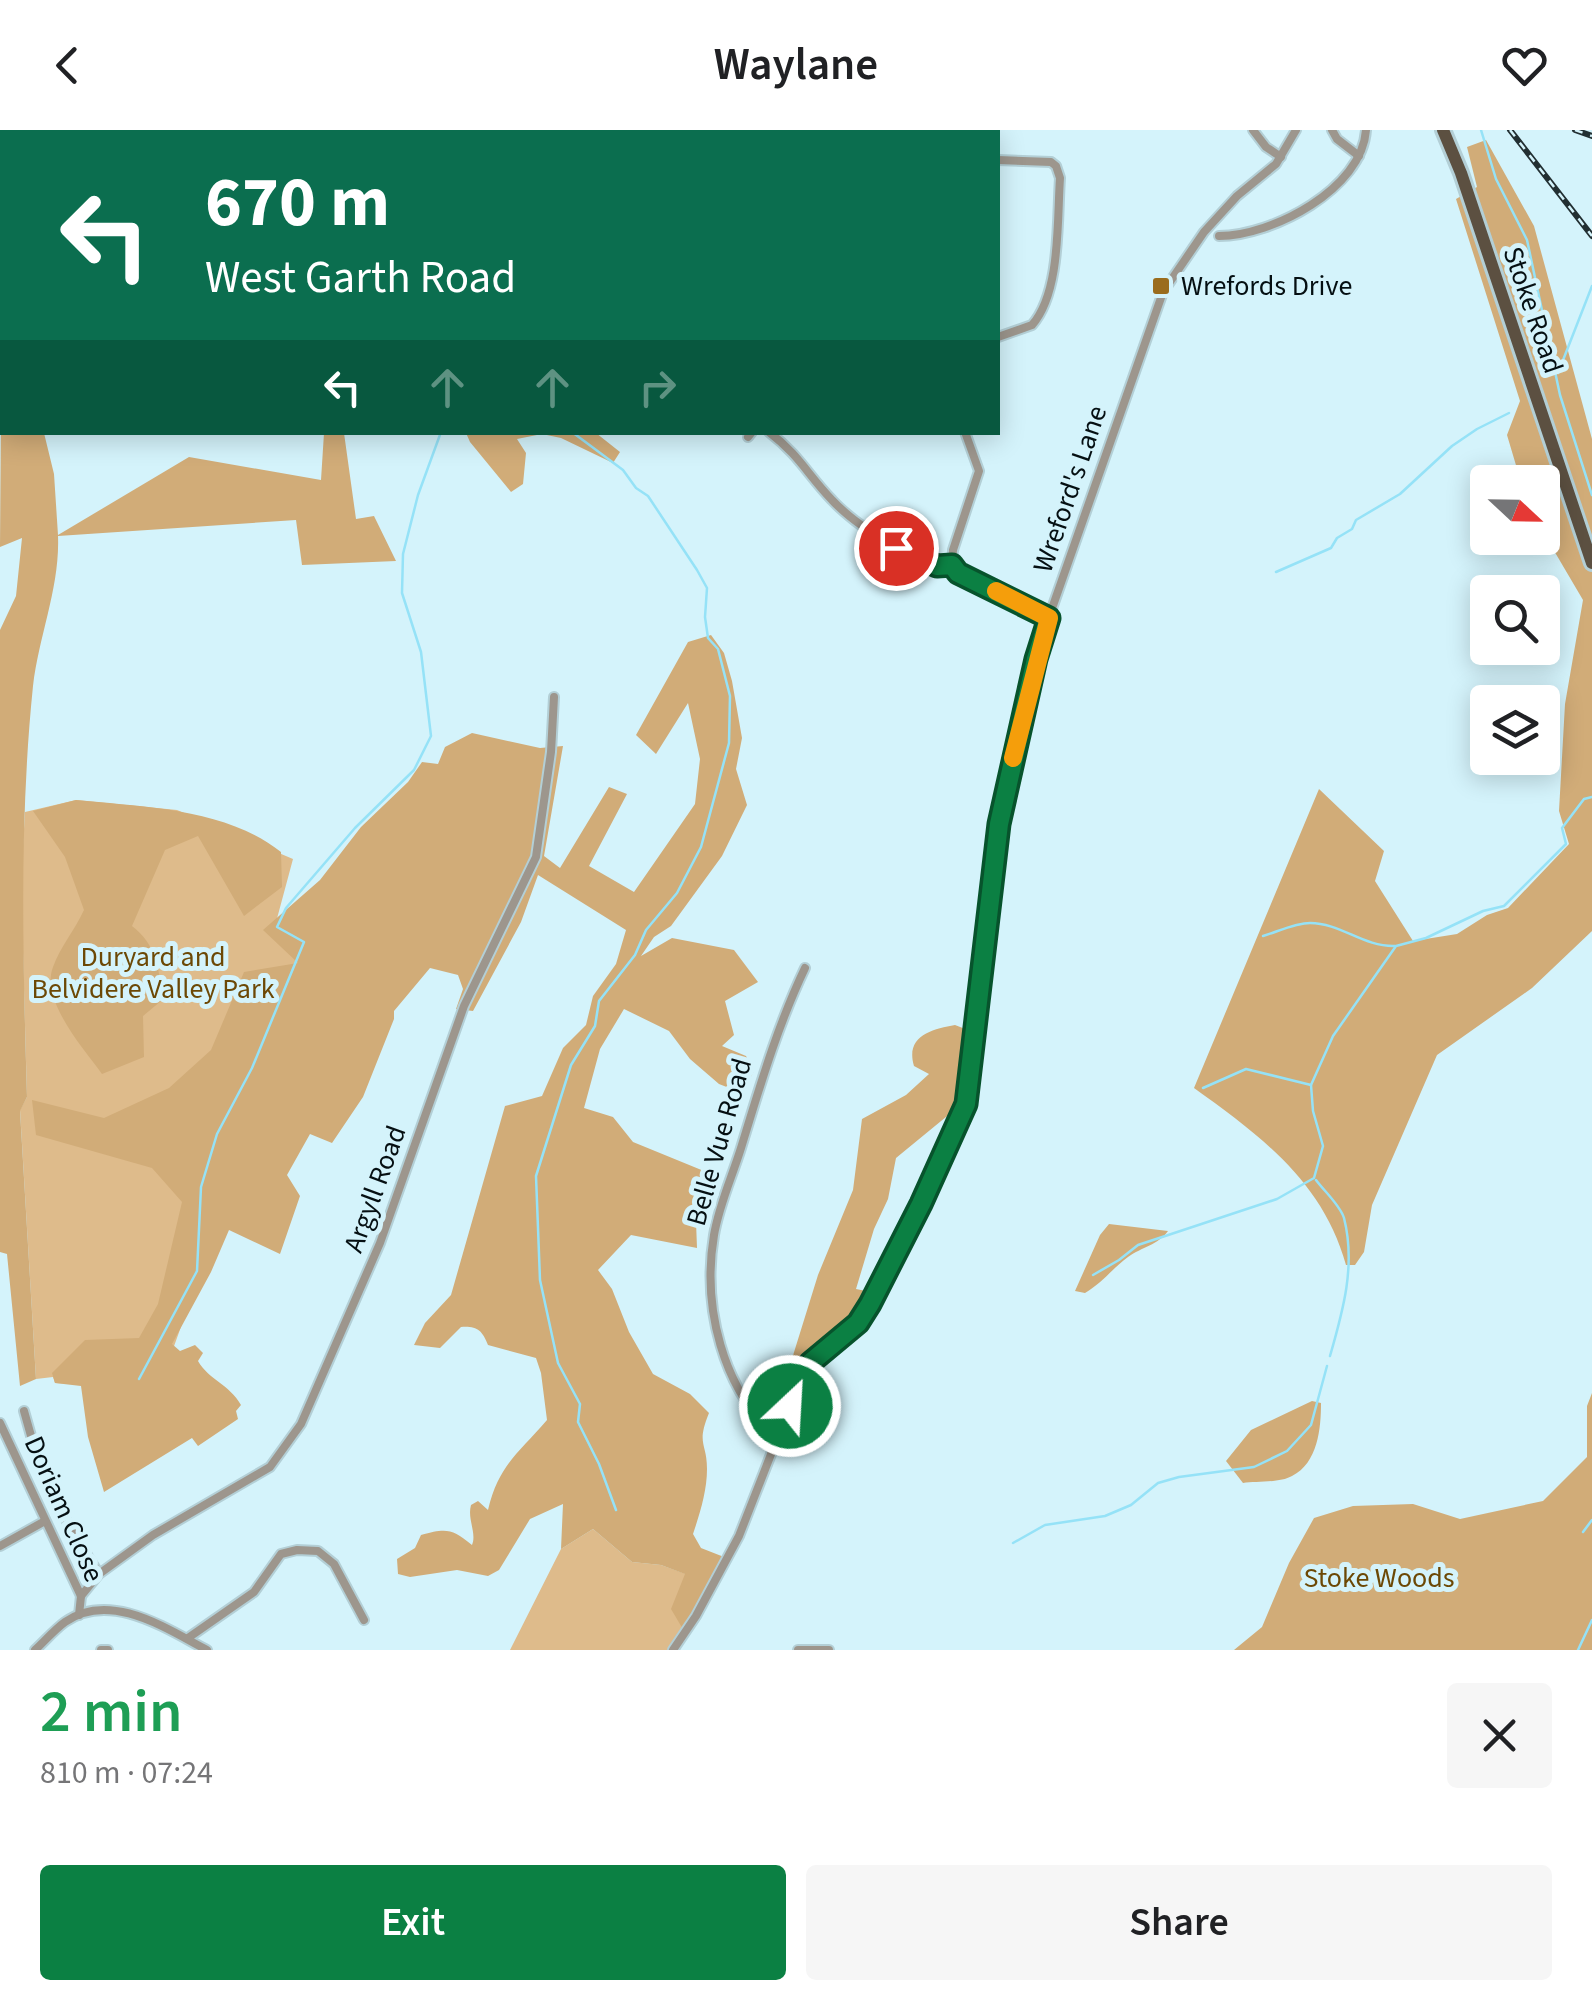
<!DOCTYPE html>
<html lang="en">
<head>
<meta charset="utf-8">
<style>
  :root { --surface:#fff; --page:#f6f6f6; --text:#202124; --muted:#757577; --accent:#0b8043 }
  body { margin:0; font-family:"Source Sans 3",sans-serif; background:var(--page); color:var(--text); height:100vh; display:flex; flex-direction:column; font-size:38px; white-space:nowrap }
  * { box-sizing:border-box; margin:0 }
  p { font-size:32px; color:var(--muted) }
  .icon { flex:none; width:55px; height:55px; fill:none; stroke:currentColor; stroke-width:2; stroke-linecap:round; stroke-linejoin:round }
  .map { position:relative; height:1520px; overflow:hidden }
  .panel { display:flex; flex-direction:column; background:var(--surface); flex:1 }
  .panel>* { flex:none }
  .banner { position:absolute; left:0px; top:0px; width:1000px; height:305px; box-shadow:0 5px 25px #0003; background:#0b6e4f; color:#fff; overflow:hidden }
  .needle { width:65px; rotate:112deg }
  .controls { position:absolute; left:1470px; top:335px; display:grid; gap:20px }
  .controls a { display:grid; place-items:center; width:90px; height:90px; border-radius:10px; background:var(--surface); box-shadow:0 5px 25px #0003; font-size:50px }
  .pin { position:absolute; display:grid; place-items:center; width:85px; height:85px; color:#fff; margin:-42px; border:5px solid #fff; border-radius:50%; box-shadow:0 2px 10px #0007 }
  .me { position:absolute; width:110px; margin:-55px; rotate:25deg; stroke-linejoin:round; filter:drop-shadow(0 0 8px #0008) }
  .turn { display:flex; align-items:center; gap:35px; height:210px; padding:0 40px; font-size:45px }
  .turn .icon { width:130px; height:130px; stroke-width:2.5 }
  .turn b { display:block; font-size:70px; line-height:85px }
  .lanes { display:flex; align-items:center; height:95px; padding:0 40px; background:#0003; justify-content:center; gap:50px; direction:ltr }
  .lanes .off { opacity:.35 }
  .round { display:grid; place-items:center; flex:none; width:105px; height:105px; border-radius:10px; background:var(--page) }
  .summary { display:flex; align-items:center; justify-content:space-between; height:170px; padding:0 40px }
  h1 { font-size:60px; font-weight:600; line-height:75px; color:#1e9e55 }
  .primary-button { display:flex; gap:20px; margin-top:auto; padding:20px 40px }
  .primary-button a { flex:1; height:115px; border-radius:10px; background:var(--accent); color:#fff; font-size:40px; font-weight:600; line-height:115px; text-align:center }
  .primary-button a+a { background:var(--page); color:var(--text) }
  header { display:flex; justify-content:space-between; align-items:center; height:130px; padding:0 40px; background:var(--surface); font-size:45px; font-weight:600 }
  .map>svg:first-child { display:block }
  .green { fill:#debb8b }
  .forest { fill:#d1ac78 }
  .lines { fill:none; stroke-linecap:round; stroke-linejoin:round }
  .stream { stroke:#95e2f7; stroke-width:2.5 }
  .street-casing { stroke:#b3cfd6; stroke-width:12 }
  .primary-casing { stroke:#b3cfd6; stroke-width:18 }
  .street { stroke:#9d968d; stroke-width:8 }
  .primary { stroke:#5c5041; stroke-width:12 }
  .rail-casing { stroke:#222f32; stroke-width:6 }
  .rail { stroke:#d4f3fb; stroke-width:2.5; stroke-dasharray:8; stroke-linecap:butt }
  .route-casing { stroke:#07532c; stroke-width:25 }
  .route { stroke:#0b8043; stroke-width:18 }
  .slow { stroke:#f59e0b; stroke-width:18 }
  .poi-dot { fill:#9a6c1d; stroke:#d4f3fb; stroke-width:4 }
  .labels { text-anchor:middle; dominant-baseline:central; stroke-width:10; stroke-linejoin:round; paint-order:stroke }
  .poi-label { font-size:28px; fill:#050f12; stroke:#d4f3fb; text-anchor:start }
  .street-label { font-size:28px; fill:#050f12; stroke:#d4f3fb }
  .park-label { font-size:28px; fill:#6c4805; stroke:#d4f3fb }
</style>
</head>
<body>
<header><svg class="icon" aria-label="back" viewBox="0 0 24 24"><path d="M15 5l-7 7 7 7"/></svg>Waylane<svg class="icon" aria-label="heart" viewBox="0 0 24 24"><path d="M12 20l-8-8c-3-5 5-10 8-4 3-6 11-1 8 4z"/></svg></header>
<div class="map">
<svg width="1592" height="1520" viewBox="0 0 1592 1520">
  <rect width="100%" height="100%" fill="#d4f3fb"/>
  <g class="green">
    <polygon points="76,670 177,680 293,729 275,796 308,809 201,1141 159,1258 55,1253 53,1247 36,1249 20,980 27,967 21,750 25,682"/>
    <polygon points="593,1399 632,1432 661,1435 686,1444 684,1501 671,1520 510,1520 561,1419"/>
  </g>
  <g class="forest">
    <path d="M1486,10L1534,96L1592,309V801L1532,858L1437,925L1372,1075L1364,1122L1355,1135H1346C1323,1052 1261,1006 1194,958L1319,659L1384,721L1375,751L1413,811L1457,804L1487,785L1508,778L1569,714L1559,681L1565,574L1583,470L1543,402L1542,352H1521L1507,305L1520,271L1456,69L1477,57L1467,17Z"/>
    <path d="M2,128V302L44,303L54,344L58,405L189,327L321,350L324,303H344L356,389L374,386L396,431L302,435L296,390L58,406C60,457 39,505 33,556C19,693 23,829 27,967L20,981L36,1249L20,1256L7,1124L0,1122V500L16,466L22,408L0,417Z"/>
    <polygon points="466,303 596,303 620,322 613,333 561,308 542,304 517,309 526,323 523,354 511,362 470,312"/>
    <path d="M711,505L724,523L732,551L742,608L736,639L747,675L722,726L671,796L654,807L641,826L672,808L734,820L758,852L725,871L734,905L722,916L746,926L754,941L742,963L719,954L690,929L669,901L624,879L600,919L584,978L613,987L633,1012L721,1048L695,1065L697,1118L631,1105L598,1140L612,1159L629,1202L653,1244L690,1264L709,1283C696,1315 707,1312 707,1339C707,1361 700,1383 693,1404L701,1418L724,1427L684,1501L671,1479L685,1444L661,1435L632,1432L593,1399L561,1419L563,1374L530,1389L499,1440L488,1446L457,1440L410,1447L398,1444L397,1429L415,1418L421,1405C447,1398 452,1399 472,1415C477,1403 467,1389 471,1375L478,1371L488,1380C499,1334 519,1323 547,1290L541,1243L536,1228L488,1215C482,1200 477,1196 461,1197L440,1218L414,1215L425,1193L451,1165L505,976L542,966L563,918L586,895L593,866L616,834L626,800L538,745L521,792L473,881L456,879L463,859L458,845L430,838L394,881V889L363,967L332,1013L310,1004L287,1045L300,1066L280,1124L229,1100L211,1142L172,1214L180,1221L195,1215L203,1223L198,1231C209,1250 229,1254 241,1275L236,1281L238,1289L198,1316L192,1308L104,1362L88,1307L81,1256L55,1253L52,1243L85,1210L139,1208L158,1174L182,1072L152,1038L36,1005L32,970L104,988L169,958L211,920L244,842L298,833L263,800L320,750L361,697L408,652L422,632L438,634L445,617L472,603L540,618L563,616L544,726L560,738L609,657L627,664L589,736L634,762L695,674L700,629L688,573L656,624L636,605L688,512Z"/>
    <path d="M76,670C144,677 225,678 281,722L282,757L244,786L198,706L165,720L132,796C156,814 161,841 161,871L143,886L144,927L102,944C84,919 40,870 53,837C60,817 75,800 84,780L65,727L33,681Z"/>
    <path d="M955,895L973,902L963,973L896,1028L888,1069L874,1099L856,1159L871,1162L858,1186L809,1228L796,1255L786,1248L818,1145L853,1060L862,989L906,965L929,944L914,936C905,906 932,899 955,895Z"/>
    <path d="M1109,1094L1168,1101C1158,1115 1142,1117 1128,1127C1113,1138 1102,1153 1085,1163L1075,1161L1100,1105Z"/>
    <polygon points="1592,1263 1592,1520 1234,1520 1262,1497 1289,1433 1314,1388 1353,1376 1413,1374 1460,1389 1543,1371 1587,1327 1587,1276"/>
    <path d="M1312,1271L1321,1273C1321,1298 1318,1333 1292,1346C1280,1353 1256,1351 1243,1353L1226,1331L1251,1300Z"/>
  </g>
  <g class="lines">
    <g class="stream">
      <polyline points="1481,0 1496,49 1527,110 1560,265 1592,365"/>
      <polyline points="521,2 524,0"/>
      <polyline points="1558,243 1592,156"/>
      <polyline points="572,302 623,340 636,358 648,366 697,440 707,458 705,487 708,508 718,519 730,566 729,613 701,717 677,763 646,800 635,825 599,871 595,896 571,935 536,1046 540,1150 558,1233 580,1274 578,1292 599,1334 616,1380"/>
      <polyline points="1276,442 1331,418 1337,408 1352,399 1356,390 1400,364 1452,316 1477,299 1509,283"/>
      <path d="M1263,806C1277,802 1295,793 1310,793C1341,793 1363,817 1395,816"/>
      <polyline points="1203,958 1246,939 1311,955"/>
      <path d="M1316,1050C1324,1061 1340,1075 1344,1088C1356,1135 1343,1181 1330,1226"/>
      <polyline points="1093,1145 1119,1130 1138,1115 1277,1069 1314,1048 1323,1016 1313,981 1311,955 1333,906 1396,816 1426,808 1483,781 1504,776 1566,714 1562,698 1584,669 1592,667"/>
      <polyline points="139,1249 197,1141 201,1057 217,1004 252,938 304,812 277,797 286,778 355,698 414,640 431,606 421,522 402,463 403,424 418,365 441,302"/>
      <polyline points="1583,1402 1592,1390"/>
      <polyline points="1013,1413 1045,1395 1105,1386 1131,1375 1158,1353 1179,1347 1254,1337 1287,1321 1311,1295 1327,1236"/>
      <polyline points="1578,1520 1592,1490"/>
    </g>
    <g class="street-casing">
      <g id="street">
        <polyline points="29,0 30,2"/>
        <polyline points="61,0 62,2"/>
        <polyline points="1253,0 1266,17 1281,27"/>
        <polyline points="1332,0 1337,9 1359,26"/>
        <polyline points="911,1 914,2"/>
        <polyline points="318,2 318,0"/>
        <polyline points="931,2 934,0"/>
        <path d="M998,30L1051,32L1056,36L1060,48C1057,90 1061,162 1032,195L998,207"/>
        <path d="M1219,106C1272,106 1362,59 1366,0"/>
        <path d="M769,302C800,326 807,344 832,370C853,393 920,441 952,435"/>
        <polyline points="965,302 979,341 953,420 952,435 959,443 1049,487"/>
        <polyline points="748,307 752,302"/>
        <path d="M24,1281C42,1350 61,1385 99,1444"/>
        <polyline points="0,1293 81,1466 79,1485"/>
        <path d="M778,1308C722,1260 702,1176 714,1105C719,1075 732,1047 741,1018C760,956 777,897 805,838"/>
        <polyline points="0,1416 45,1391"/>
        <polyline points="81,1466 99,1444 153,1405 270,1337 301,1294 380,1113 464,876 536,727 551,622 554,567"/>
        <polyline points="188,1508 254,1462 281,1424 297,1420 318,1421 334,1434 364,1490"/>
        <path d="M35,1520C45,1511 54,1500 65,1492C110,1460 167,1499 207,1520"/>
        <polyline points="101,1520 108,1520"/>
        <polyline points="673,1520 696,1486 739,1406 802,1245 822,1221 858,1193 921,1074 966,974 999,695 1036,529 1049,487 1163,162 1204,102 1237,66 1276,34 1296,0"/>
        <polyline points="798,1520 829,1520"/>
      </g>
    </g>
    <g class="primary-casing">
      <polyline id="primary" points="1443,0 1461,43 1592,433"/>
    </g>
    <use href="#street" class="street"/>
    <use href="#primary" class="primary"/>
    <g class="rail-casing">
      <g id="rail">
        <polyline points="1510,0 1592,106"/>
        <polyline points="1575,0 1592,6"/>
      </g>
    </g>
    <use href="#rail" class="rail"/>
  </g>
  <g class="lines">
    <g class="route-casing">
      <polyline id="route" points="790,1276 810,1233 858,1193 870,1174 921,1074 966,974 999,694 1036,529 1049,488 958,443 952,435 937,436 896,418"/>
    </g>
    <use href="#route" class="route"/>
    <polyline class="slow" points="996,461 1049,488 1013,628"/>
  </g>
  <rect class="poi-dot" x="1151" y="146" width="20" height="20" rx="5"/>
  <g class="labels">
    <g class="poi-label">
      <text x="1181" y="156">Wrefords Drive</text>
    </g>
    <g class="street-label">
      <text transform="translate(1533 180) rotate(71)">Stoke Road</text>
      <text transform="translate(1070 359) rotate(-71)">Wreford's Lane</text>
      <text transform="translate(719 1012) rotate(-74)">Belle Vue Road</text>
      <text transform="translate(375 1059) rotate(-70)">Argyll Road</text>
      <text transform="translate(64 1379) rotate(66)">Doriam Close</text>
    </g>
    <g class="park-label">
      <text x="153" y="827">Duryard and<tspan x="153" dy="32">Belvidere Valley Park</tspan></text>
      <text x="1379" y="1448">Stoke Woods</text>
    </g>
  </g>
</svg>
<div class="controls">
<a><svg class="needle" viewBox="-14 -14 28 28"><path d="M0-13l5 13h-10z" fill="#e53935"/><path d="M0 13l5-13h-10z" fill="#757577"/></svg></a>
<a><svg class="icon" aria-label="search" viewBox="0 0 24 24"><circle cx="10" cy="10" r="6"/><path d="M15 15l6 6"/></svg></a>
<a><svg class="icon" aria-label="layers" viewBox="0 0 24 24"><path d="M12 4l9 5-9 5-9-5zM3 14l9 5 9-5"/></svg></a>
</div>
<div class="pin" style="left:896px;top:418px;background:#d93025"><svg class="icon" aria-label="arrive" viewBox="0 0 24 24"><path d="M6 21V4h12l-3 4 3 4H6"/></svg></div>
<svg class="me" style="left:790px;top:1276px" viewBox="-20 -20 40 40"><circle r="17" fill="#0b8043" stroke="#fff" stroke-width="3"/><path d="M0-11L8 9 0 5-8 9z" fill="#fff"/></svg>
<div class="banner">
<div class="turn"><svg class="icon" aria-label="left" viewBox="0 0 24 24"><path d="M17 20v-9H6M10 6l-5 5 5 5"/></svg><div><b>670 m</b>West Garth Road</div></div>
<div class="lanes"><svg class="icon" aria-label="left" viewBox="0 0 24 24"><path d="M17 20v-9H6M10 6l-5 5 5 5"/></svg><svg class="icon off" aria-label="ahead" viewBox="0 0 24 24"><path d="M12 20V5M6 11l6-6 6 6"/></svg><svg class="icon off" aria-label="ahead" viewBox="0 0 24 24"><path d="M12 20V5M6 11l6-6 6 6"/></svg><svg class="icon off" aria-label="right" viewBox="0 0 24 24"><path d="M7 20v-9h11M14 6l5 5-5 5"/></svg></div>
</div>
</div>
<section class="panel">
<div class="summary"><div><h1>2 min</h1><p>810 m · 07:24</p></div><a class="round"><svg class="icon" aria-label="close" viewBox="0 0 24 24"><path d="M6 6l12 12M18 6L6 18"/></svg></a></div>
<div class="primary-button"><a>Exit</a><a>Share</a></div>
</section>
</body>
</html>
